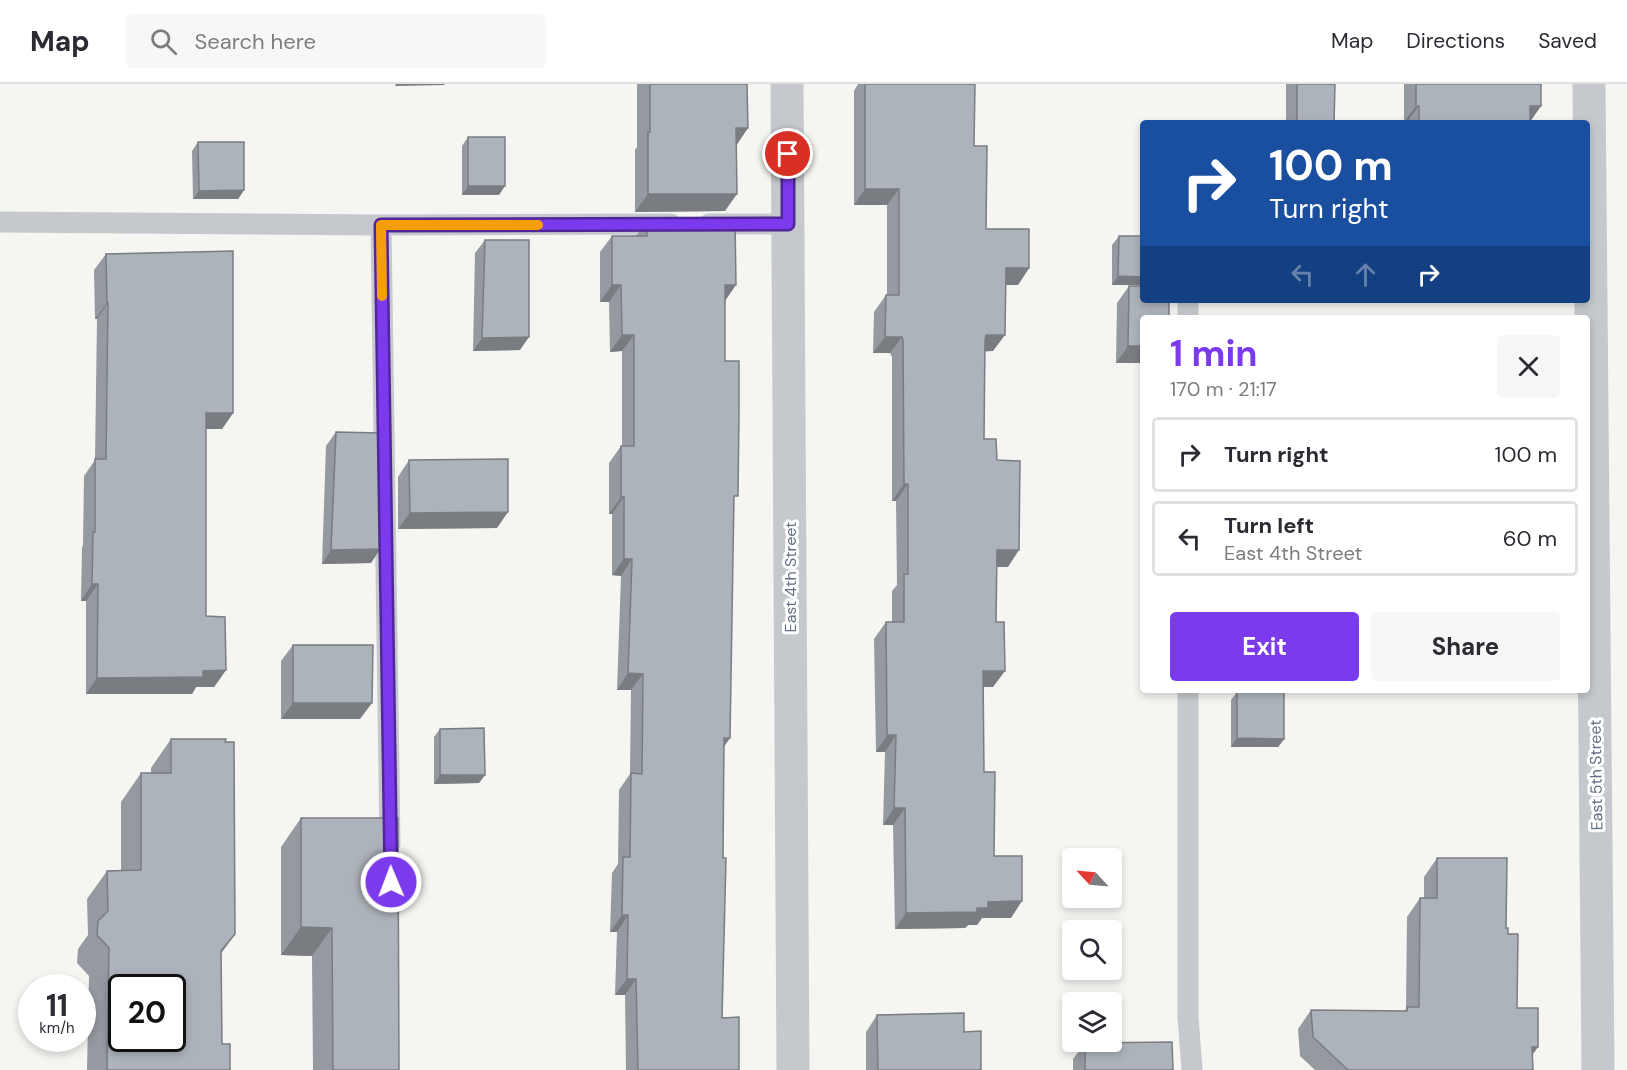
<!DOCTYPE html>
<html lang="en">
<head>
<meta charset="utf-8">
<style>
  :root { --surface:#fff; --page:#f7f7f7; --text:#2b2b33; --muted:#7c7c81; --line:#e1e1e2; --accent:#7c3aed }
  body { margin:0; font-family:"DM Sans",sans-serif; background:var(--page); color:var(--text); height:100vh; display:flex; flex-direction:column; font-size:22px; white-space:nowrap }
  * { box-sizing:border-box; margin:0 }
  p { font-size:20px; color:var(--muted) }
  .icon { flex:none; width:33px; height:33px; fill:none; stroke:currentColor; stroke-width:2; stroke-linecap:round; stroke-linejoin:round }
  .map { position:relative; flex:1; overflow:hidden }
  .panel { position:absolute; left:1140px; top:231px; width:450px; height:378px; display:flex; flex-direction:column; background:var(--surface); border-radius:6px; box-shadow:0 3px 9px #0003 }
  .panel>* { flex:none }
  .top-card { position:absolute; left:1140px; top:36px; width:450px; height:183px; border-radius:6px; box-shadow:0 3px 9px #0003; background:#1a4fa0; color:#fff; overflow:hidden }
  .needle { width:39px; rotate:296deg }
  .controls { position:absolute; left:1062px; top:764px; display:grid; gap:12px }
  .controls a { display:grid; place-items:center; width:60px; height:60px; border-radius:6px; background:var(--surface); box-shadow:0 3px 9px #0003; font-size:30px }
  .speed { position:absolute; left:18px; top:890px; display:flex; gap:12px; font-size:30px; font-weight:700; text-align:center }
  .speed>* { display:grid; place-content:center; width:78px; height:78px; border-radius:50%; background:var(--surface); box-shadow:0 3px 9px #0003; line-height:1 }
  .speed small { font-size:15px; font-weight:400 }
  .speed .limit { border:3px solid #111; border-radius:9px; background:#fff; color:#111 }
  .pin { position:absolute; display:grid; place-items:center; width:51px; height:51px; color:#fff; margin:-26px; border:3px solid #fff; border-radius:50%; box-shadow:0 2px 6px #0007 }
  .me { position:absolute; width:66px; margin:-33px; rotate:359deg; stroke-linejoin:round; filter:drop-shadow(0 0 4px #0008) }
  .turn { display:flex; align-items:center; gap:21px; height:126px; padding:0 30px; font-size:27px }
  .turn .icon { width:78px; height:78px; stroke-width:2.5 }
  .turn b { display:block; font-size:42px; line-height:51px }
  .lanes { display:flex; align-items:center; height:57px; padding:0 30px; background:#0003; justify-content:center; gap:30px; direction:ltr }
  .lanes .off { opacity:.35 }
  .round { display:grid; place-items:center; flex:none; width:63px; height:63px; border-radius:6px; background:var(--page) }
  .headline { display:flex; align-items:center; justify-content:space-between; height:102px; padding:0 30px }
  h1 { font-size:36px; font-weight:700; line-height:45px; color:var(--accent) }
  .primary-button { display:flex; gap:12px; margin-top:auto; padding:12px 30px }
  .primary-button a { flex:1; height:69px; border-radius:6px; background:var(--accent); color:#fff; font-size:24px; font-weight:700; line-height:69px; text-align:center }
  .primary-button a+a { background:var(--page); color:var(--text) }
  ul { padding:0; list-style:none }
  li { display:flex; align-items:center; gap:18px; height:75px; margin:0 12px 9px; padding:0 18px; border:3px solid var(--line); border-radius:6px }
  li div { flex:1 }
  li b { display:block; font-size:22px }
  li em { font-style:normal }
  header { display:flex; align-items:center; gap:36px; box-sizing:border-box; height:84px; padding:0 30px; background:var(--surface); border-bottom:2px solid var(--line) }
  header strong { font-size:28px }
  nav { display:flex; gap:33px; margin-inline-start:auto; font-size:21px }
  .search { width:420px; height:54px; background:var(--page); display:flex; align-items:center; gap:15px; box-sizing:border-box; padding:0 21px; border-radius:6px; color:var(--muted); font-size:22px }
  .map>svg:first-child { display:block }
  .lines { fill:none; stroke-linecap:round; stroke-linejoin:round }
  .service { stroke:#c5c8cc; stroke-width:21 }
  .minor { stroke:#c5c8cc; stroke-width:33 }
  .wall { fill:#959aa0 }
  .shaded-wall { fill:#797d82 }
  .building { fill:#adb3ba; stroke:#797d82; stroke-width:1.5; fill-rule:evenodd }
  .route-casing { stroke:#51269a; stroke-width:15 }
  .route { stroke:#7c3aed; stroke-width:10 }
  .slow { stroke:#f59e0b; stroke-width:10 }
  .labels { text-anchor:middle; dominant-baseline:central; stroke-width:6; stroke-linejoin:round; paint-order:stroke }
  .street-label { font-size:16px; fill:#636f84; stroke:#fff }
</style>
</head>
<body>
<header>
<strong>Map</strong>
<div class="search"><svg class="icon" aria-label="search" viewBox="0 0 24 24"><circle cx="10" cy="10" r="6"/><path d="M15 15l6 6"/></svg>Search here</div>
<nav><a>Map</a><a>Directions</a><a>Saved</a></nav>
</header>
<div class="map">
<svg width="1627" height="986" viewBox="0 0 1627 986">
  <rect width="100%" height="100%" fill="#f5f6f2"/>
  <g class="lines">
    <g class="service">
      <polyline points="0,138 381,141 671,140"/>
      <polyline points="709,140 788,140"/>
      <polyline points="381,141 390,760"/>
      <polyline points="1188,234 1188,216"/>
      <polyline points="1188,606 1188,933 1192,986"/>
    </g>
    <g class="minor">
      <polyline points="787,0 793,986"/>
      <polyline points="1589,0 1598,986"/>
    </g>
  </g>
  <g class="wall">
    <polygon points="637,0 747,0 725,127 635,128 635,66 637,63"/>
    <polygon points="858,0 975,0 974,62 986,145 1029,184 1018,201 1005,201 993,267 985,267 984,355 997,376 1008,483 997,483 993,603 983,603 984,688 994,772 1011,834 982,834 977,841 968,841 965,844 895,845 893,741 883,741 885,668 876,668 874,555 886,538 892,538 892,507 897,501 896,417 892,417 892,273 890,269 873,269 874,228 886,211 887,211 887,121 854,121 854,7"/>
    <polygon points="1286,0 1335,0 1334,39 1286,39"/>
    <polygon points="1404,0 1541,0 1530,39 1407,39 1407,38 1404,38"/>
    <polygon points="468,53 499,111 462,111 462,62"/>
    <polygon points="198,58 244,106 238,115 193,115 192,67"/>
    <polygon points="647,137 725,217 725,277 734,417 724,662 722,934 739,986 626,986 625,911 615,911 617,848 610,848 612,789 618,780 619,706 630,690 631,606 617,606 621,492 612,491 612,430 609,430 609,379 621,362 622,362 622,267 610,268 609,218 600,218 600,168 612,152 636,152"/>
    <polygon points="1119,152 1143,201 1112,201 1112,161"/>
    <polygon points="485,156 520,266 473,267 475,169"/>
    <polygon points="106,170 233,329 222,345 206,345 206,532 226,586 214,603 196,603 192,610 86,610 86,517 81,517 82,464 83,461 84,392 95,376 97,235 95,235 94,186"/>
    <polygon points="1129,202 1143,234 1143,279 1116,279 1117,219"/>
    <polygon points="336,348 383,432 380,435 380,465 371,479 322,480 326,362"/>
    <polygon points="409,376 497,444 398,445 398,393"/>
    <polygon points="293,561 360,635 281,635 281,577"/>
    <polygon points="1237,608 1284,655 1278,663 1231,663 1231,616"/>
    <polygon points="440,645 485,691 479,699 434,700 434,653"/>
    <polygon points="171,655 221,870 222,960 230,986 87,986 89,892 77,879 78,865 88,851 87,815 107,787 121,786 121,718 141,689 151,689 151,684"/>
    <polygon points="301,734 399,986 313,986 312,872 281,871 281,763"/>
    <polygon points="1437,774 1506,844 1517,924 1538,963 1532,971 1533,986 1315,986 1300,972 1298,945 1311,926 1404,927 1406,925 1407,833 1420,814 1424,814 1424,793"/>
    <polygon points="877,931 964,948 981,986 866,986 866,948"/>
    <polygon points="1085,959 1173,986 1073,986 1073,975"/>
  </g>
  <g class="shaded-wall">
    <polygon points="396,0 445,0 444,1 395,2"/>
    <polygon points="1416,22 1419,22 1407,38 1404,38"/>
    <polygon points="1530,22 1541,22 1530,38"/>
    <polygon points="736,44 748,44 736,62"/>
    <polygon points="468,102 505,102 499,111 462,111"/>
    <polygon points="865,105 899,105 887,121 854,121"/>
    <polygon points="244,106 238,115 193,115 199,107"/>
    <polygon points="648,110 737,110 725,127 635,128"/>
    <polygon points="1006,184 1029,184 1018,201 994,201"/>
    <polygon points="1118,192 1143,193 1143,201 1112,201"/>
    <polygon points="612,201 621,201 609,218 600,218"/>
    <polygon points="725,201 736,201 725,217"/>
    <polygon points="107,219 108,219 97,235 95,235"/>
    <polygon points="622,251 634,251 622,267 610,268"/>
    <polygon points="986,251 1005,251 993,267 975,268"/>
    <polygon points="529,253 520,266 473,267 482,254"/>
    <polygon points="885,253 902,253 890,269 873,269"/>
    <polygon points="1128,262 1143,262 1143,279 1116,279"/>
    <polygon points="206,329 233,329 222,345 194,345"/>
    <polygon points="904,400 908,400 896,417 892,417"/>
    <polygon points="621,413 624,413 612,430 609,430"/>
    <polygon points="508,428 497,444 398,445 410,429"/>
    <polygon points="380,465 371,479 322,480 331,466"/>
    <polygon points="997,466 1019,466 1008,483 985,483"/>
    <polygon points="624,475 632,475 621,492 612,491"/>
    <polygon points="92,500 98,500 86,517 81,517"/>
    <polygon points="226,586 214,603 196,603 192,610 86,610 97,594 203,587"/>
    <polygon points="983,587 1005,587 993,603 971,603"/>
    <polygon points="628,589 643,590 631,606 617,606"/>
    <polygon points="293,619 372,619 360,635 281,635"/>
    <polygon points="887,651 896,651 885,668 876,668"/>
    <polygon points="724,654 730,654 719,670"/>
    <polygon points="1237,654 1284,655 1278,663 1231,663"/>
    <polygon points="440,691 485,691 479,699 434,700"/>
    <polygon points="894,724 905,724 893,741 883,741"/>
    <polygon points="1022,817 1011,834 982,834 977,841 968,841 965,844 895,845 906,829 977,824 988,818"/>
    <polygon points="622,831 628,831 617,848 610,848"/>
    <polygon points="301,843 332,844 312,872 281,871"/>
    <polygon points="235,850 215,878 221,867"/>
    <polygon points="627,895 636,895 625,911 615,911"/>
    <polygon points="1532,963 1538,963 1524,982"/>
  </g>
  <g class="building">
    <polygon points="650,0 747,0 748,44 736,44 737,110 648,110 648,48 650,48"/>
    <polygon points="865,0 975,0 974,62 987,62 986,145 1029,145 1029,184 1006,184 1005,251 986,251 985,256 984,355 996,355 997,376 1020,377 1019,466 997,466 996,538 1004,538 1005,587 983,587 984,688 995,688 994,772 1022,772 1022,817 988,818 988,824 977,824 977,828 906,829 905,724 894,724 896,651 887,651 886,538 904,538 904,490 908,490 908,400 904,400 903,256 902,253 885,253 886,211 899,211 899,105 865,105"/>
    <polygon points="1297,0 1335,0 1334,39 1297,39"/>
    <polygon points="1416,0 1541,0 1541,22 1530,22 1530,39 1419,39 1419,22 1416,22"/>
    <rect x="468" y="53" width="37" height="49"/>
    <polygon points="198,58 244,58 244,106 199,107"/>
    <polygon points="735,136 736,201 725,201 725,277 739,277 739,328 738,412 734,412 730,654 724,654 723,774 726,774 722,934 739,933 739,986 638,986 636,895 627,895 628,831 622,831 623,773 630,773 631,689 642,690 643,590 628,589 632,475 624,475 624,413 621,413 621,362 634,362 634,251 622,251 621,201 612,201 612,152 647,152 647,137"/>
    <polygon points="1119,152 1143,152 1143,193 1118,192"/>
    <polygon points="485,156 529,156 529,253 482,254"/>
    <polygon points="233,167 233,329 206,329 206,532 225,533 226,586 203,587 203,593 97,594 98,500 92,500 93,448 95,448 95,375 106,375 108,219 107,219 106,170"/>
    <polygon points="1129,202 1143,202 1143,216 1169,216 1169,234 1143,234 1143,262 1128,262"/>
    <polygon points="336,348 381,349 383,432 380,432 380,465 331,466"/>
    <polygon points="508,375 508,428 410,429 409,376"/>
    <polygon points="293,561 373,561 372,619 293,619"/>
    <polygon points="1284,607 1284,655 1237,654 1237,608"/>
    <polygon points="484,644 485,691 440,691 440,645"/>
    <path d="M171,655H226L225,658H234L235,850L221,867L222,960H230V986H107L109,864L97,851L98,837L108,827L107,787L141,786V689H171ZM122,903H172V954H122Z"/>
    <polygon points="301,734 398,734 399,986 333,986 332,844 301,843"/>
    <polygon points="1437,774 1507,774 1506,844 1508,844 1508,850 1518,850 1517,924 1538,924 1538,963 1532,963 1533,986 1348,986 1313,953 1311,926 1407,927 1407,923 1419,923 1420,814 1437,814"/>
    <polygon points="964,929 964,948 981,947 981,986 878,986 877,931"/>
    <polygon points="1172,958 1173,986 1085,986 1085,959"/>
  </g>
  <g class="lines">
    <g class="route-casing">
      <polyline id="route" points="391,798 381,141 788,140 788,70"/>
    </g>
    <use href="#route" class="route"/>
    <polyline class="slow" points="382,212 381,141 538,141"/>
  </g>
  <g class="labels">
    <g class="street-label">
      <text transform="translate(790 493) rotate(-90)">East 4th Street</text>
      <text transform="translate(1596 691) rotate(-91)">East 5th Street</text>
    </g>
  </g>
</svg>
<div class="controls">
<a><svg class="needle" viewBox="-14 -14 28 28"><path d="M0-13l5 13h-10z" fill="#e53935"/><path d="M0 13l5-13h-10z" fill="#7c7c81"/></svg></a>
<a><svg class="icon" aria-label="search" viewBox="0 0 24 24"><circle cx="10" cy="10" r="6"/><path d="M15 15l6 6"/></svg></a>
<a><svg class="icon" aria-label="layers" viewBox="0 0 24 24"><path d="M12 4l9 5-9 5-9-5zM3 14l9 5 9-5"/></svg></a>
</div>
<div class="speed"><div>11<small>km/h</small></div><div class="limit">20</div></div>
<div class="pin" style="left:788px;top:70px;background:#d93025"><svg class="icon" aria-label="arrive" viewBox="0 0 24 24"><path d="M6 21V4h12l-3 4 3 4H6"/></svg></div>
<svg class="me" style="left:391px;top:798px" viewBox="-20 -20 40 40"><circle r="17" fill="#7c3aed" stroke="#fff" stroke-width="3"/><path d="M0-11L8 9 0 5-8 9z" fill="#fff"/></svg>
<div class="top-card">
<div class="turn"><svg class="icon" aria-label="right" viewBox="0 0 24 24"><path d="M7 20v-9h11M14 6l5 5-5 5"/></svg><div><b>100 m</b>Turn right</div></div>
<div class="lanes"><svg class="icon off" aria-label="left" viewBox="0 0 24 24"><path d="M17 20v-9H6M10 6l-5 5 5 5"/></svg><svg class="icon off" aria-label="ahead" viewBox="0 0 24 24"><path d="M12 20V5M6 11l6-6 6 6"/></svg><svg class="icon" aria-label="right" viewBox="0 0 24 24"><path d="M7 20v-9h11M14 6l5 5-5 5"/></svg></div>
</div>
<section class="panel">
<div class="headline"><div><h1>1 min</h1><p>170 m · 21:17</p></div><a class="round"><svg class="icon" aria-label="close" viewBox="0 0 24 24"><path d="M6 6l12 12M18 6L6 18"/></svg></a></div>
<ul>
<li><svg class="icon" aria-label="right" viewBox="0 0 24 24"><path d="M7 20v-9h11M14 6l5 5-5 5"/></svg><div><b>Turn right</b></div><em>100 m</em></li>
<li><svg class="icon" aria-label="left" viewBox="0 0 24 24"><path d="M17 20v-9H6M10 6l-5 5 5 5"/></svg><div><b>Turn left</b><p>East 4th Street</p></div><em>60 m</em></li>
</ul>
<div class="primary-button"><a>Exit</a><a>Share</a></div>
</section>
</div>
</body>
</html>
